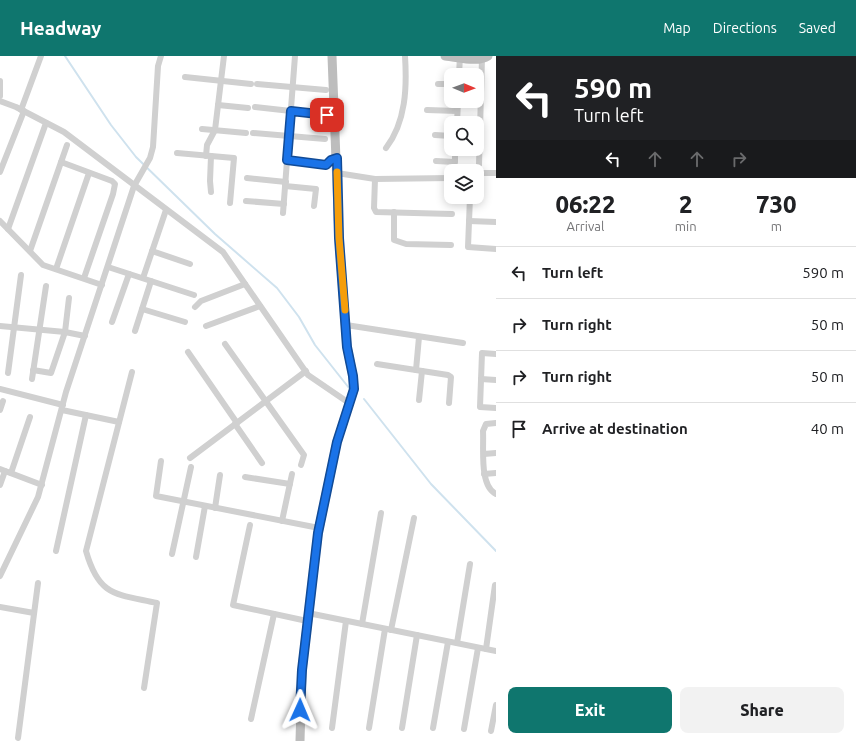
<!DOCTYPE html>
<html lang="en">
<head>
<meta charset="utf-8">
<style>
  :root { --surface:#fff; --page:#f2f2f2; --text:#202124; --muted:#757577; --line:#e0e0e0; --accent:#0f766e }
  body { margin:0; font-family:Ubuntu,sans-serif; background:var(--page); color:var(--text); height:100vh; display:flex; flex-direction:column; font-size:15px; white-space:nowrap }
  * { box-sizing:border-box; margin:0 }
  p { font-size:13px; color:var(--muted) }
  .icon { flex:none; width:22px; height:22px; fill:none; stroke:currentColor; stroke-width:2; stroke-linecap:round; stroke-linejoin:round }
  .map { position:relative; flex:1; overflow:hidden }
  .sheet { display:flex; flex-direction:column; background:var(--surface); width:360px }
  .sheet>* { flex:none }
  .top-card { background:#202124; color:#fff; overflow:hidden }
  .needle { width:26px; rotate:91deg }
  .buttons { position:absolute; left:444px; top:12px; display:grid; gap:8px }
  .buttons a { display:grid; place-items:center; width:40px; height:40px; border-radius:8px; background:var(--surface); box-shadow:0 2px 10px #0003; font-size:20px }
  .pin { position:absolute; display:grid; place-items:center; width:34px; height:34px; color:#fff; margin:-17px; border-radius:8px; box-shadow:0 2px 6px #0006 }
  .me { position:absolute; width:44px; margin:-22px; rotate:1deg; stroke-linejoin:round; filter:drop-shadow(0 0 3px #0008) }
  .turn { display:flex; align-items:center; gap:14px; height:84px; padding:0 12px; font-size:18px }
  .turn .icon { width:52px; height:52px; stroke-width:2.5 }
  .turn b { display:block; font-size:28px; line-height:34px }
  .lanes { display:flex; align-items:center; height:38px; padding:0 12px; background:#0003; justify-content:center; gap:20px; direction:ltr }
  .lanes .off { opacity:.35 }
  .eta { display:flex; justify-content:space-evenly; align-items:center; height:68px; text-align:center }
  .eta b { font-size:24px; font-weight:800; line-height:28px }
  .cta { display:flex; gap:8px; margin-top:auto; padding:8px 12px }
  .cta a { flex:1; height:46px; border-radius:8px; background:var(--accent); color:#fff; font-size:16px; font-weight:800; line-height:46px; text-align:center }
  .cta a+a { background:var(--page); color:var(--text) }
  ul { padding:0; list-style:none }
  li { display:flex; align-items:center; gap:12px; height:52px; padding:0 12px; border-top:1px solid var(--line) }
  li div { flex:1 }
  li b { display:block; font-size:15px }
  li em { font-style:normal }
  header { display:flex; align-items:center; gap:24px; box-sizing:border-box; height:56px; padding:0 20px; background:var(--accent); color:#fff }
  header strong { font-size:19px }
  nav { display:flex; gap:22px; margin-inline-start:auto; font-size:14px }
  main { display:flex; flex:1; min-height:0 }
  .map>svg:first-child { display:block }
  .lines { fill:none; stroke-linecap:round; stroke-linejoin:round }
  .stream { stroke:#cfe2ee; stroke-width:2 }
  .street { stroke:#d0d0d0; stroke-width:6 }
  .secondary { stroke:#bdbdbd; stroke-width:9 }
  .route-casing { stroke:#114b97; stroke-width:10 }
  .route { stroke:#1a73e8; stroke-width:7 }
  .slow { stroke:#f59e0b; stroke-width:7 }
</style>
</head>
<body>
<header>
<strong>Headway</strong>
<nav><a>Map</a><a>Directions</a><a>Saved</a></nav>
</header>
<main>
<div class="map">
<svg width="496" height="685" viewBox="0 0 496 685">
  <rect width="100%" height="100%" fill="#fff"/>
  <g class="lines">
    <g class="stream">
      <polyline points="65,0 111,69 136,101 215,178 277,232 299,261 315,289 349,332"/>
      <polyline points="364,343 431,428 496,495"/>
    </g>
    <g class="street">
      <polyline points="459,19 460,0"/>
      <polyline points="185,21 251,28"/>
      <polyline points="0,25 0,40"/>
      <polyline points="257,28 326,34"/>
      <polyline points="438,28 451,28"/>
      <polyline points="0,45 16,51 64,76 223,196 308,319 349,347"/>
      <polyline points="218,49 248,52"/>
      <polyline points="255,51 327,59"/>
      <polyline points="21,54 41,0"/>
      <polyline points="427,54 457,55"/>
      <polyline points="457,67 458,45"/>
      <polyline points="202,73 246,77"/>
      <polyline points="253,77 325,83"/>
      <polyline points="435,79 451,80"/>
      <path d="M386,92C406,66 407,31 405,0"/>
      <polyline points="177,97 234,102 230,147"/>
      <polyline points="206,100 207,89 215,74 224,0"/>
      <polyline points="211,100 210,125 211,136"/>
      <polyline points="287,104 326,109 331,104 337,102"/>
      <polyline points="436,105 455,106 455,93"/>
      <polyline points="61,106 112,125 115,128 113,138 84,222"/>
      <polyline points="479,109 482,2"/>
      <polyline points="0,116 24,55"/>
      <polyline points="337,117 375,123 451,122"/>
      <polyline points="477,117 496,117"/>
      <polyline points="247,122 286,126"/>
      <polyline points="375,123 374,152 376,156 452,158"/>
      <polyline points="285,130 316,133 314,150"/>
      <polyline points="470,141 468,191 496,193"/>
      <polyline points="246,145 284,148"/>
      <polyline points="394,156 394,184 406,188 451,189"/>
      <polyline points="283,157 295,0"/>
      <polyline points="0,165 43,209 102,229"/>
      <polyline points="469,165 496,166"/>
      <polyline points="8,173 46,67"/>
      <polyline points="30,195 67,89"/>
      <polyline points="152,195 190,208"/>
      <polyline points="108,211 194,239"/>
      <polyline points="56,213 89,117"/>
      <polyline points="143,222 166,154"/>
      <polyline points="195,251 201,245 245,228"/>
      <polyline points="142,253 185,266"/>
      <polyline points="112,266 129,218"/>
      <polyline points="346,269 463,287"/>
      <polyline points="0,270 65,276 85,280"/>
      <polyline points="206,270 260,250"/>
      <polyline points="135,275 151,225"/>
      <polyline points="225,288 304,399 301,409"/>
      <polyline points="188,296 237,367"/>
      <polyline points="496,298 482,297 480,351 496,352"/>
      <polyline points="377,308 448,319 451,321 449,347"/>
      <polyline points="33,314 51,317 65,276 69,242"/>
      <polyline points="416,314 419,281"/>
      <path d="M132,316L86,495C99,541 116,538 157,547L144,632"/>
      <polyline points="8,317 21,219"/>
      <polyline points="32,323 46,230"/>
      <polyline points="481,323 496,324"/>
      <polyline points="0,333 63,349"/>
      <polyline points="419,344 422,315"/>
      <polyline points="0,354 3,345"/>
      <polyline points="62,354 119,366"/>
      <path d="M496,367L486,368L483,375C484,392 479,430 496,438"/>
      <polyline points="235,368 262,407"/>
      <polyline points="484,398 496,397"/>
      <polyline points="190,402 306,315"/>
      <polyline points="161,405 156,440 319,472"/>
      <polyline points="0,413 42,429"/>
      <polyline points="11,417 30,361"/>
      <polyline points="484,418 496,417"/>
      <polyline points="245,421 290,428"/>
      <polyline points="0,429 5,415"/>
      <polyline points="215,452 220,419"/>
      <polyline points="282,465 292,418"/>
      <polyline points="250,469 233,549 307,565"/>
      <polyline points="56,495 86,359"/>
      <polyline points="172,498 191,411"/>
      <polyline points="196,501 205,450"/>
      <polyline points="0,520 38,441 66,336 134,130 150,102 153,91 158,10 161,0"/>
      <polyline points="0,551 34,557"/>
      <polyline points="308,557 496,595"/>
      <polyline points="362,568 381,457"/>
      <polyline points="391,574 414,462"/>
      <polyline points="457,587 470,508"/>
      <polyline points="486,593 495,529"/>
      <polyline points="251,663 274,558"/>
      <polyline points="332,672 346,565"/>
      <polyline points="369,672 385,573"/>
      <polyline points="402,672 417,579"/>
      <polyline points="433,672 448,586"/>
      <polyline points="464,673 478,592"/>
      <polyline points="491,675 496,649"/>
      <polyline points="18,682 38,527"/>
    </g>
    <g class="secondary">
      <path d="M445,0C458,1 478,7 488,0"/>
      <polyline points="300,685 302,614 318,477 337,386 354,333 353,320 347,291 339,182 332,0"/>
    </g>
  </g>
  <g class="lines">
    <g class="route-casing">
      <polyline id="route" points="300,654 302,614 318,477 337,386 354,333 353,320 347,291 339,182 337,102 331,104 326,109 287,104 291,55 327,59"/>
    </g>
    <use href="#route" class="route"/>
    <polyline class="slow" points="337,116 339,182 345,254"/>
  </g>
</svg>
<div class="buttons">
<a><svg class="needle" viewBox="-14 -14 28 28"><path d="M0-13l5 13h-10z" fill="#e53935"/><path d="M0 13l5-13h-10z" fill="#757577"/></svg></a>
<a><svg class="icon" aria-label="search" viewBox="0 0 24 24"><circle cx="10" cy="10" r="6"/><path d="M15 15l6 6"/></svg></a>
<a><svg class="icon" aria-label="layers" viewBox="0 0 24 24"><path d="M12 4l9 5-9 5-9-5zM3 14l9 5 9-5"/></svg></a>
</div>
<div class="pin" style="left:327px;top:59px;background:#d93025"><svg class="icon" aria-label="arrive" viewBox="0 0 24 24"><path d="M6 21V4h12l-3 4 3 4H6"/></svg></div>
<svg class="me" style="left:300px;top:654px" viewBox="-20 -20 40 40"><path d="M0-17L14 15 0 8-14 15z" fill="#1a73e8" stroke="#fff" stroke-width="4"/></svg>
</div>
<section class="sheet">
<div class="top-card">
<div class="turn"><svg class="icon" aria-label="left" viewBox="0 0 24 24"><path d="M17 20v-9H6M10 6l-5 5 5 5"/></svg><div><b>590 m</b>Turn left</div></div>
<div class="lanes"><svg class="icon" aria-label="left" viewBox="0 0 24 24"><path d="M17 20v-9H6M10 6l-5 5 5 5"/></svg><svg class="icon off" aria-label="ahead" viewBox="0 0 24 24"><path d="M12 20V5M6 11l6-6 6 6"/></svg><svg class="icon off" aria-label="ahead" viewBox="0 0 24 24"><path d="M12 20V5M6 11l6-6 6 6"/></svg><svg class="icon off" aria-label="right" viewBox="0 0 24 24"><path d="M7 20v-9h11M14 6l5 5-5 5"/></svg></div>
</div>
<div class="eta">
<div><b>06:22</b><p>Arrival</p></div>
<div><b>2</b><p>min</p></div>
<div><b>730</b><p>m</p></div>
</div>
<ul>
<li><svg class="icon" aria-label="left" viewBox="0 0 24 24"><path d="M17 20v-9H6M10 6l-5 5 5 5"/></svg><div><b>Turn left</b></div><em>590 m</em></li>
<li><svg class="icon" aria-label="right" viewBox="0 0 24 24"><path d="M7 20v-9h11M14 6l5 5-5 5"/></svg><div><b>Turn right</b></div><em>50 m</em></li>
<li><svg class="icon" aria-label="right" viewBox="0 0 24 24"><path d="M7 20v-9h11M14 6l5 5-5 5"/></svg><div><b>Turn right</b></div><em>50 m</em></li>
<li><svg class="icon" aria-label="arrive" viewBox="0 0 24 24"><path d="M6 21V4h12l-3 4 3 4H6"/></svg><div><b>Arrive at destination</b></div><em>40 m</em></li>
</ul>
<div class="cta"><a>Exit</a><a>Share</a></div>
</section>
</main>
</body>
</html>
